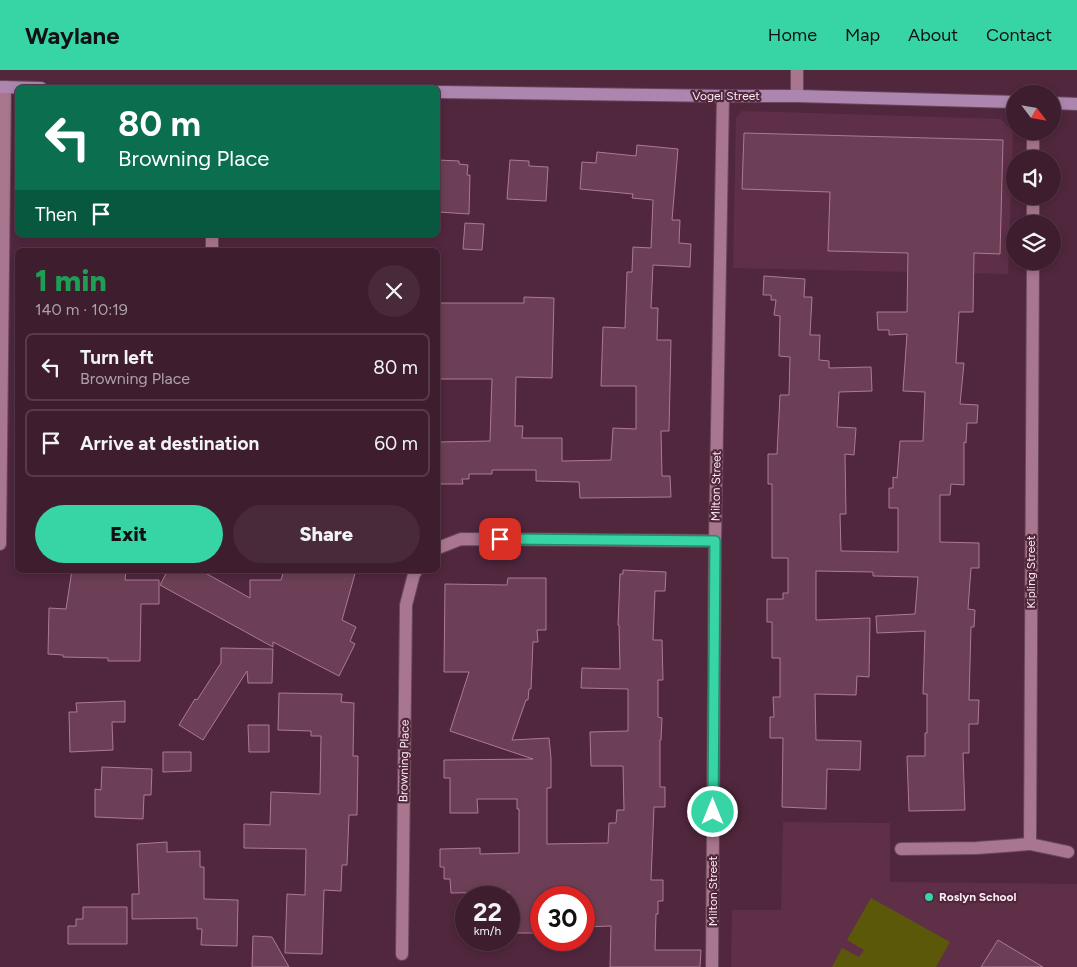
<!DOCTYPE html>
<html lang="en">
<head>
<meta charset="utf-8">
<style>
  :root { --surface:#3d1d2e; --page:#482a3a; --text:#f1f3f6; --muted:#ada2aa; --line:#563b4a; --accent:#37d4a6 }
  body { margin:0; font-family:Figtree,sans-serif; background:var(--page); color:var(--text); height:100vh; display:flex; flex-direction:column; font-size:19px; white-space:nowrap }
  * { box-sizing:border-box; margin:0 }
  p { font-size:16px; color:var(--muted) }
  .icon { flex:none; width:28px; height:28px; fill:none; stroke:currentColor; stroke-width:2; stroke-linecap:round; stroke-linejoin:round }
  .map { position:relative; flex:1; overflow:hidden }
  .sheet { position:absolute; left:15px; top:178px; width:425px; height:325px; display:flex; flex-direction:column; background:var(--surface); border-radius:8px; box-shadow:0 2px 8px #0003,0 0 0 1px var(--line) }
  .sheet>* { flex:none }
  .banner { position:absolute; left:15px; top:15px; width:425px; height:152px; border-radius:8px; box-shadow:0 2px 8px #0003,0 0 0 1px var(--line); background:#0b6e4f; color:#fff; overflow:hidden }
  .needle { width:32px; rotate:121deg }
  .controls { position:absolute; left:1006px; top:15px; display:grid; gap:10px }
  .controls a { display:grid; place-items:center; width:55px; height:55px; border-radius:50%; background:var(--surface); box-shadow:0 2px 8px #0003,0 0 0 1px var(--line); font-size:25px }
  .speed { position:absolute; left:455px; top:816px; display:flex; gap:10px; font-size:25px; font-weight:700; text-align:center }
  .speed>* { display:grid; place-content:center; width:65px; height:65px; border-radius:50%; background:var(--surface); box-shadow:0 2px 8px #0003,0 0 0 1px var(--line); line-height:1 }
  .speed small { font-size:12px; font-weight:400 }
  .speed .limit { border:8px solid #d22; background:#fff; color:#111 }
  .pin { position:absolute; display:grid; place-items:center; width:42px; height:42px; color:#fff; margin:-21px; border-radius:10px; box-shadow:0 2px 8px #0006 }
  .me { position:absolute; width:55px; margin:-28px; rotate:0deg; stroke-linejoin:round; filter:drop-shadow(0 0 4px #0008) }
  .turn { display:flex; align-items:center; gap:18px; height:105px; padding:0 20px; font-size:22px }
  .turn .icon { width:65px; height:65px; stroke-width:2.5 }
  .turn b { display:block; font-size:35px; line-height:42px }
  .then { display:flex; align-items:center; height:48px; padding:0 20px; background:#0003; gap:10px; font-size:19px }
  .round { display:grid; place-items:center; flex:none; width:52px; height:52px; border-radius:26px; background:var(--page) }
  .overview { display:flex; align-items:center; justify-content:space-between; height:85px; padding:0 20px }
  h1 { font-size:30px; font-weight:800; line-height:38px; color:#1e9e55 }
  .primary-button { display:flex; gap:10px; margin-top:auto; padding:10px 20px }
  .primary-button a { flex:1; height:58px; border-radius:30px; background:var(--accent); color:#111; font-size:20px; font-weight:800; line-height:58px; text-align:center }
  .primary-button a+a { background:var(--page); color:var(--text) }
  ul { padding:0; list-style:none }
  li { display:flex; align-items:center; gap:15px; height:68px; margin:0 10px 8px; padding:0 10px; border:2px solid var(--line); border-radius:8px }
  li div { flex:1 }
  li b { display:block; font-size:19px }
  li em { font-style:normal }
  header { display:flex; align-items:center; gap:30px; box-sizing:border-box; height:70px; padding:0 25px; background:var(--accent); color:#111 }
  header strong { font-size:24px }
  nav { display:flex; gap:28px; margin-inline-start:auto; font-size:18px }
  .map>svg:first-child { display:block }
  .built { fill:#5f2f48 }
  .pitch { fill:#5b5909 }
  .building { fill:#6c3f56; stroke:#ad7a93 }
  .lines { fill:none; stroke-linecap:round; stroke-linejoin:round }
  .service-casing { stroke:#69475a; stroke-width:14 }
  .minor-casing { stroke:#69475a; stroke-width:14 }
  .secondary-casing { stroke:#69475a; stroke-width:14 }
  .service { stroke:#a8768f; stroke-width:12 }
  .minor { stroke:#a8768f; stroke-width:12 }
  .secondary { stroke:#ac86af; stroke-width:12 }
  .route-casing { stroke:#248a6c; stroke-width:12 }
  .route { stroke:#37d4a6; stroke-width:9 }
  .poi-dot { fill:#37d4a6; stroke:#51273e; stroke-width:2 }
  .labels { text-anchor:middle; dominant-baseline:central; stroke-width:4.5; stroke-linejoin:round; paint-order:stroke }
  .street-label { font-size:12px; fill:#fcebf2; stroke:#51273e }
  .poi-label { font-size:12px; font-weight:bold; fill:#fcebf2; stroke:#51273e; text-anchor:start }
</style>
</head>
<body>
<header>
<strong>Waylane</strong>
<nav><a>Home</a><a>Map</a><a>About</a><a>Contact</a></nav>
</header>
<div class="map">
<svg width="1077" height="897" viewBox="0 0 1077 897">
  <rect width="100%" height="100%" fill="#51273e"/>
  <g class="built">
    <polygon points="742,41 1001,49 1013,62 1008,204 733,198 736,48"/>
    <polygon points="783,752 890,753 890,812 1077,814 1077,897 731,897 732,840 781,840"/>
  </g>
  <polygon class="pitch" points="871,828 950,872 936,897 832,897 842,878 859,887 864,880 847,870"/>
  <g class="building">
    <polygon points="744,63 1003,70 1000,184 974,183 973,242 959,242 956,293 964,293 960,334 978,335 977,353 967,353 966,373 964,372 964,415 951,414 950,425 940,425 940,472 979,473 979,498 971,498 968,539 975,540 974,557 971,557 969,630 979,630 978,654 969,654 969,683 963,683 965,740 909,741 907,686 925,686 925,663 927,663 927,624 923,624 925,561 877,563 876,546 915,544 918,507 873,506 873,502 816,501 816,550 870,548 869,607 857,606 856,625 815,624 816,670 861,671 860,700 827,699 826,739 782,737 783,668 770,668 770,647 774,647 773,627 780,627 780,588 772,588 772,552 767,552 767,529 783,529 783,523 788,523 788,488 772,488 772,414 768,414 768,384 777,384 780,325 789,325 790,287 779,286 780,246 774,245 776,230 771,230 771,225 763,225 764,206 805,209 804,227 812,227 810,265 820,265 819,290 829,291 829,298 871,297 872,321 839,322 837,357 856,358 854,385 845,384 846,444 840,444 841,481 898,482 898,438 889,438 889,418 893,418 893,407 897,408 900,371 923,371 925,322 903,321 907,264 889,265 889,260 878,260 877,242 907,242 908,183 828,181 830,122 742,119"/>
    <polygon points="637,75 678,79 672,150 680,150 679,173 691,174 690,197 653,195 651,238 658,238 657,270 671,270 669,361 661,361 662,406 670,406 671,427 580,428 579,412 536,411 536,400 492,400 492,404 469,404 469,409 462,409 463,414 438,414 438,372 490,371 492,309 438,309 438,233 524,233 524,227 554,228 552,308 516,307 515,356 523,356 522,368 562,368 562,391 611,390 613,358 636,359 636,316 601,316 603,257 625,258 627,202 632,202 633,177 651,178 653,130 632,128 633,124 580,119 582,92 596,93 597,82 636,86"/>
    <polygon points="438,90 459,91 459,94 468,95 467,105 470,105 469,144 438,142"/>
    <polygon points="510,90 529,91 529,96 548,97 546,131 507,129"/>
    <polygon points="465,153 484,154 482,180 463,179"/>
    <polygon points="72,500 126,500 125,510 159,510 159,534 141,534 140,591 108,591 108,588 63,587 63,585 48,584 49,538 66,539"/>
    <polygon points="168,500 200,500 250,528 250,510 281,510 284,500 356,500 342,550 356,557 350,571 355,574 339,606 273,572 273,577 160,515"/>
    <polygon points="623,500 666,502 665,521 655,521 653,570 662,570 663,610 658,610 658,647 662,648 661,670 660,670 660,717 665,717 665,737 654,737 651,810 663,810 663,831 658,831 658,844 656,844 655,880 701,880 700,897 610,897 611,856 584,857 584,828 541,828 541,863 509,863 509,822 451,823 450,809 444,809 444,797 440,797 440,779 480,778 480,784 519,783 519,739 517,739 517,729 477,729 478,743 450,743 450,708 444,708 444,690 533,689 450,661 469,602 444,602 445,514 507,515 508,508 546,508 546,560 537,560 538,572 533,572 531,619 529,619 528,630 526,630 512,670 549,668 551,688 551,718 547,718 547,774 608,773 609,753 616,753 617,740 624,740 623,696 591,696 590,662 628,661 628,619 581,618 582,598 620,599 619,555 618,555 620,504 623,504"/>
    <polygon points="221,578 273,579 272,613 248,613 247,601 203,670 179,655 195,629 197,630 221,593"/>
    <polygon points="279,623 342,624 341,632 354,633 353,686 358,686 357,745 349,745 347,795 342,795 341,821 324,820 322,884 285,883 287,824 305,825 306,779 244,778 244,754 270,755 271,722 320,724 321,666 311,666 311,661 278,660"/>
    <polygon points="125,631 125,652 112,652 113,680 70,682 69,642 77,642 76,633"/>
    <polygon points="248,655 269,655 269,682 249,682"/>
    <polygon points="163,682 191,682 191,701 163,702"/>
    <polygon points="102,697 152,699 151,725 144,725 143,749 95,747 95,719 101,720"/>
    <polygon points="167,772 167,782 200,781 200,797 204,797 204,829 238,830 237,876 201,875 202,859 197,859 197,848 132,849 132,824 139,824 137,774"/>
    <polygon points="83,837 127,837 127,874 68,874 68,856 76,856 76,849 83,849"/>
    <polygon points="253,866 272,867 289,897 252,897"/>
    <polygon points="998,870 1043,897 981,897"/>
  </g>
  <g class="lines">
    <g class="service-casing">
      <g id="service">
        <polyline points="212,180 212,165"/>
        <polyline points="901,779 977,778 1030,774"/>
      </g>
    </g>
    <g class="minor-casing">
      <g id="minor">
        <polyline points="797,0 797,26"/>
        <polyline points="1033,89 1033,61"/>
        <polyline points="1033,154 1033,126"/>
        <polyline points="1033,191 1030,774 1068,782"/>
        <polyline points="0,474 5,17"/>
        <polyline points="438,478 461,469 715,471"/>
        <polyline points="402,884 406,535 414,504 417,500"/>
        <polyline points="712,897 715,471 723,26"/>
      </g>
    </g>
    <g class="secondary-casing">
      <g id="secondary">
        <polyline points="0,17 41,18"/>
        <polyline points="438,22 723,26 797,26 1015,32"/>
        <polyline points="1052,33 1077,34"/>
      </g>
    </g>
    <use href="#service" class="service"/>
    <use href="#minor" class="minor"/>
    <use href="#secondary" class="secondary"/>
  </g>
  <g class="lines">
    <g class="route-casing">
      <polyline id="route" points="500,469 715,471 713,742"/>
    </g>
    <use href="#route" class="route"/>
  </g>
  <circle class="poi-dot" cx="929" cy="827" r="5"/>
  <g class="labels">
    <g class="street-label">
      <text x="726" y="26">Vogel Street</text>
      <text transform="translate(716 416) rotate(-89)">Milton Street</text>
      <text transform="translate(1031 502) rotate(-90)">Kipling Street</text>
      <text transform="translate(404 691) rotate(-89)">Browning Place</text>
      <text transform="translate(713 821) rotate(-90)">Milton Street</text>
    </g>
    <g class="poi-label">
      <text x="939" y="827">Roslyn School</text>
    </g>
  </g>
</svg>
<div class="controls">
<a><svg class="needle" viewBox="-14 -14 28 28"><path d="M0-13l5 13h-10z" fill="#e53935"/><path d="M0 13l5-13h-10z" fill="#ada2aa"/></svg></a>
<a><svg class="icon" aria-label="sound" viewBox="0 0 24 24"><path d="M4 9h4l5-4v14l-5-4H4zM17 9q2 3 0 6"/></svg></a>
<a><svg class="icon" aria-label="layers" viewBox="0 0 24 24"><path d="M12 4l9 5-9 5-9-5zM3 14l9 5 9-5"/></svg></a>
</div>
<div class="speed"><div>22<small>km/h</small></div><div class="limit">30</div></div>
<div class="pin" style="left:500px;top:469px;background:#d93025"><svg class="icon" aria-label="arrive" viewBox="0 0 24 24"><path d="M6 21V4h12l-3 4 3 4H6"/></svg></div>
<svg class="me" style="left:713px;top:742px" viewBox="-20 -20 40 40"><circle r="17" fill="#37d4a6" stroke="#fff" stroke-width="3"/><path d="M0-11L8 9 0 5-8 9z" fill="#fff"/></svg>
<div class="banner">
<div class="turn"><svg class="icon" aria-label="left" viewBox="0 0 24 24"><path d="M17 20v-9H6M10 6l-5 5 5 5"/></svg><div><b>80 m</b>Browning Place</div></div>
<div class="then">Then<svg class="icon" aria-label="arrive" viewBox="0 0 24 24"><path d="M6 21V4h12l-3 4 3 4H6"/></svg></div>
</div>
<section class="sheet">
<div class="overview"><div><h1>1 min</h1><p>140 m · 10:19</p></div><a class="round"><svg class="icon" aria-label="close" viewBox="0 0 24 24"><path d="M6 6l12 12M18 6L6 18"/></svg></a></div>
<ul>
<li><svg class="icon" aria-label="left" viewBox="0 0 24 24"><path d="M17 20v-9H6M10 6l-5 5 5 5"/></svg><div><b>Turn left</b><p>Browning Place</p></div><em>80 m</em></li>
<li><svg class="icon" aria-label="arrive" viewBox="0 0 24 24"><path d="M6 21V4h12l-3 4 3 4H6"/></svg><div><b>Arrive at destination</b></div><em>60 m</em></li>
</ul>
<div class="primary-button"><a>Exit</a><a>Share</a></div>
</section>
</div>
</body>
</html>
